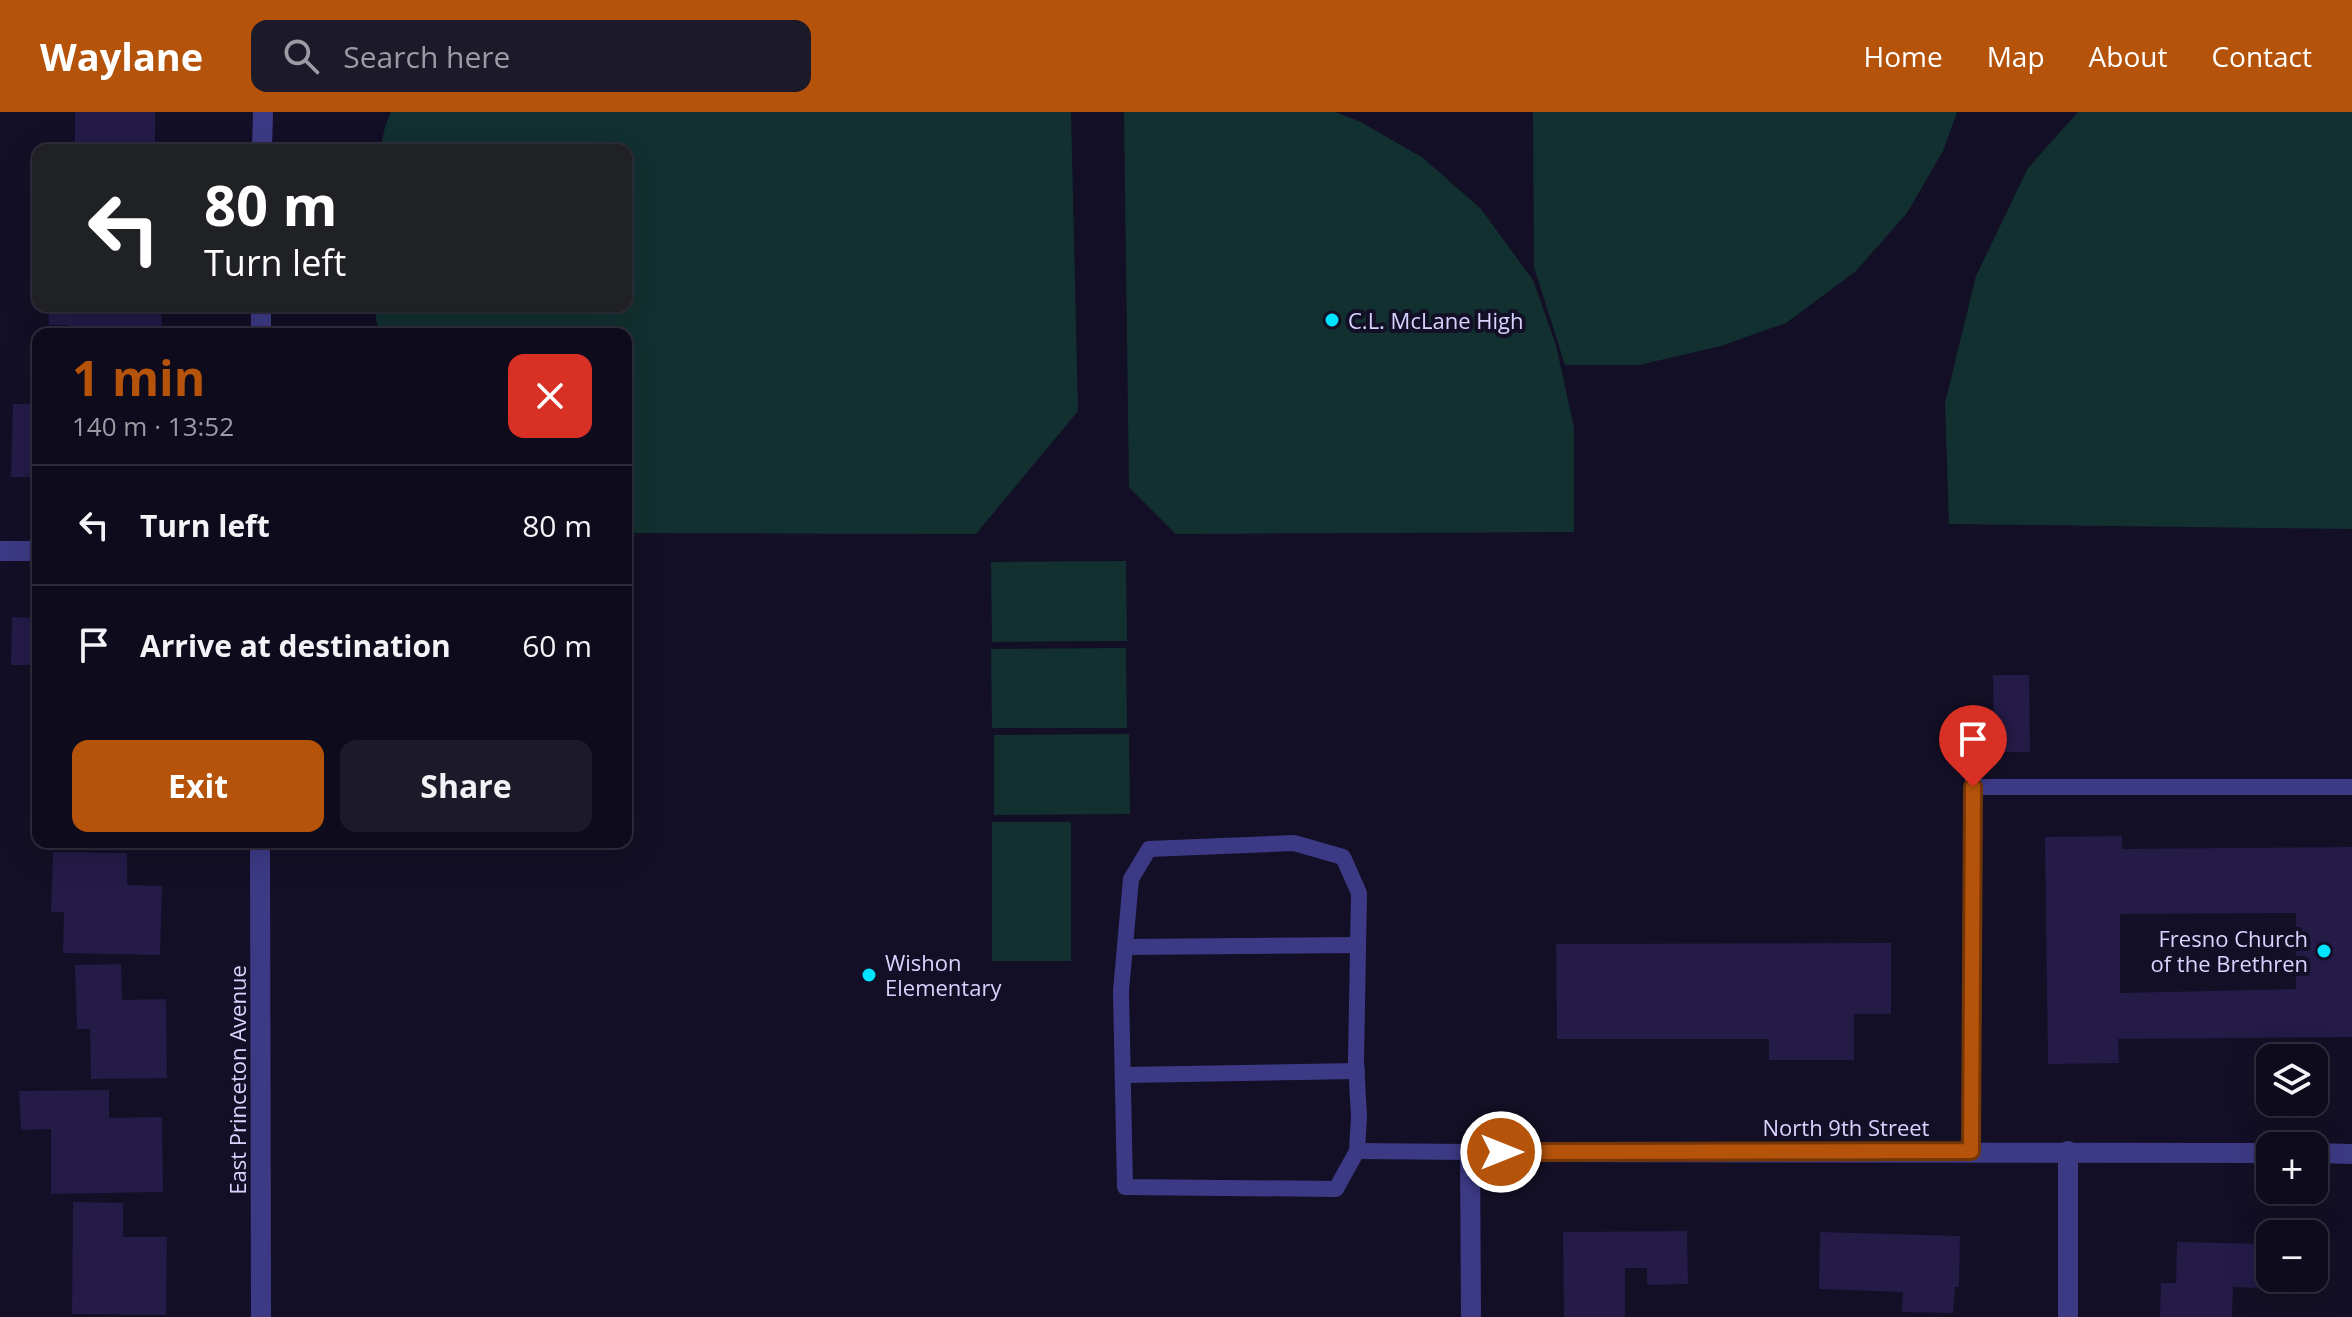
<!DOCTYPE html>
<html lang="en">
<head>
<meta charset="utf-8">
<style>
  :root { --surface:#0e0b1c; --page:#1c1929; --text:#f1f3f6; --muted:#9b9ba3; --line:#2e2b3b; --accent:#b45309 }
  body { margin:0; font-family:"Open Sans",sans-serif; background:var(--page); color:var(--text); height:100vh; display:flex; flex-direction:column; font-size:30px; white-space:nowrap }
  * { box-sizing:border-box; margin:0 }
  p { font-size:26px; color:var(--muted) }
  .icon { flex:none; width:44px; height:44px; fill:none; stroke:currentColor; stroke-width:2; stroke-linecap:round; stroke-linejoin:round }
  .map { position:relative; flex:1; overflow:hidden }
  .details { position:absolute; left:32px; top:216px; width:600px; height:520px; display:flex; flex-direction:column; background:var(--surface); border-radius:16px; box-shadow:0 8px 32px #0002,0 0 0 2px var(--line) }
  .details>* { flex:none }
  .top-card { position:absolute; left:32px; top:32px; width:600px; height:168px; border-radius:16px; box-shadow:0 8px 32px #0002,0 0 0 2px var(--line); background:#202124; color:#fff; overflow:hidden }
  .fabs { position:absolute; left:2256px; top:932px; display:grid; gap:16px }
  .fabs a { display:grid; place-items:center; width:72px; height:72px; border-radius:16px; background:var(--surface); box-shadow:0 8px 32px #0002,0 0 0 2px var(--line); font-size:40px }
  .pin { position:absolute; display:grid; place-items:center; width:68px; height:68px; color:#fff; margin:-82px -34px; border-radius:50% 50% 50% 0; rotate:-45deg; box-shadow:0 0 8px #0007 }
  .pin .icon { rotate:45deg }
  .me { position:absolute; width:88px; margin:-44px; rotate:90deg; stroke-linejoin:round; filter:drop-shadow(0 0 6px #0008) }
  .turn { display:flex; align-items:center; gap:28px; height:168px; padding:0 40px; font-size:36px }
  .turn .icon { width:104px; height:104px; stroke-width:2.5 }
  .turn b { display:block; font-size:56px; line-height:68px }
  .round { display:grid; place-items:center; flex:none; width:84px; height:84px; border-radius:16px; background:var(--page) }
  .headline { display:flex; align-items:center; justify-content:space-between; height:136px; padding:0 40px }
  h1 { font-size:48px; font-weight:700; line-height:60px; color:var(--accent) }
  .cta { display:flex; gap:16px; margin-top:auto; padding:16px 40px }
  .cta a { flex:1; height:92px; border-radius:16px; background:var(--accent); color:#fff; font-size:32px; font-weight:700; line-height:92px; text-align:center }
  .cta a+a { background:var(--page); color:var(--text) }
  ul { padding:0; list-style:none }
  li { display:flex; align-items:center; gap:24px; height:120px; padding:0 40px; border-top:2px solid var(--line) }
  li div { flex:1 }
  li b { display:block; font-size:30px }
  li em { font-style:normal }
  header { display:flex; align-items:center; gap:48px; box-sizing:border-box; height:112px; padding:0 40px; background:var(--accent); color:#fff }
  header strong { font-size:38px }
  nav { display:flex; gap:44px; margin-inline-start:auto; font-size:28px }
  .search { width:560px; height:72px; background:var(--page); display:flex; align-items:center; gap:20px; box-sizing:border-box; padding:0 28px; border-radius:16px; color:var(--muted); font-size:30px }
  .map>svg:first-child { display:block }
  .green { fill:#12302f }
  .building { fill:#241b47; fill-rule:evenodd }
  .lines { fill:none; stroke-linecap:round; stroke-linejoin:round }
  .lane { stroke:#3d3a85; stroke-width:16 }
  .street { stroke:#3d3a85; stroke-width:20 }
  .route-casing { stroke:#753606; stroke-width:20 }
  .route { stroke:#b45309; stroke-width:14 }
  .poi-dot { fill:#00e5ff; stroke:#130f26; stroke-width:3 }
  .labels { text-anchor:middle; dominant-baseline:central; stroke-width:8; stroke-linejoin:round; paint-order:stroke }
  .poi-label { font-size:22px; fill:#d9d4ff; stroke:#130f26; text-anchor:start }
  .street-label { font-size:22px; fill:#d9d4ff; stroke:#130f26 }
</style>
</head>
<body>
<header>
<strong>Waylane</strong>
<div class="search"><svg class="icon" aria-label="search" viewBox="0 0 24 24"><circle cx="10" cy="10" r="6"/><path d="M15 15l6 6"/></svg>Search here</div>
<nav><a>Home</a><a>Map</a><a>About</a><a>Contact</a></nav>
</header>
<div class="map">
<svg width="2352" height="1205" viewBox="0 0 2352 1205">
  <rect width="100%" height="100%" fill="#130f26"/>
  <g class="green">
    <polygon points="391,0 1071,0 1078,299 976,422 626,421 626,222 379,222 374,194 626,194 626,38 380,38 385,15"/>
    <polygon points="1124,0 1335,0 1361,10 1423,46 1481,97 1533,168 1556,233 1574,316 1574,420 1176,422 1129,375"/>
    <polygon points="1533,0 1957,0 1943,39 1907,101 1856,159 1786,211 1721,234 1639,253 1565,253 1534,155"/>
    <polygon points="2078,0 2352,0 2352,417 1949,412 1945,291 1976,164 2028,56"/>
    <polygon points="1126,449 1127,529 992,530 991,450"/>
    <polygon points="1126,536 1127,616 992,616 991,537"/>
    <polygon points="1129,622 1130,702 994,703 994,623"/>
    <rect x="992" y="710" width="79" height="139"/>
  </g>
  <g class="building">
    <polygon points="75,0 155,0 155,36 75,37"/>
    <polygon points="48,194 161,194 162,222 70,222 69,213 49,213"/>
    <polygon points="13,292 38,292 38,365 11,365"/>
    <polygon points="12,505 38,506 38,553 11,553"/>
    <polygon points="1993,563 2029,563 2030,640 1994,640"/>
    <path d="M2122,724V737L2352,735V925L2118,927L2119,951L2048,952L2045,725ZM2296,801V877L2120,881V802Z"/>
    <polygon points="53,740 127,741 127,773 162,774 160,843 63,841 64,800 51,800"/>
    <polygon points="1891,831 1891,902 1854,902 1854,948 1769,948 1769,927 1557,927 1556,832"/>
    <polygon points="121,852 122,888 166,887 167,966 91,967 90,917 77,917 75,853"/>
    <polygon points="109,978 109,1006 162,1005 163,1080 51,1082 51,1017 21,1018 19,979"/>
    <polygon points="73,1090 123,1091 123,1125 167,1125 166,1203 72,1202"/>
    <polygon points="1687,1119 1688,1172 1647,1173 1647,1156 1625,1156 1625,1205 1564,1205 1563,1120"/>
    <polygon points="1820,1120 1960,1124 1959,1175 1955,1175 1953,1201 1902,1200 1903,1180 1819,1177"/>
    <polygon points="2177,1130 2270,1132 2270,1166 2299,1166 2299,1177 2233,1175 2232,1205 2160,1205 2161,1171 2176,1171"/>
  </g>
  <g class="lines">
    <g class="lane">
      <polyline points="1973,675 2352,675"/>
      <polygon points="1294,731 1343,745 1359,781 1356,949 1359,1005 1357,1039 1336,1077 1125,1075 1121,879 1131,767 1149,737"/>
      <polyline points="1125,835 1358,833"/>
      <polyline points="1123,963 1357,959"/>
      <polyline points="1357,1039 1470,1040"/>
      <polyline points="1971,1039 1973,617"/>
    </g>
    <g class="street">
      <polyline points="262,38 263,0"/>
      <polyline points="261,222 261,194"/>
      <polyline points="0,439 38,439"/>
      <polyline points="260,730 261,1205"/>
      <polyline points="2068,1039 2068,1205"/>
      <polyline points="2314,1041 2352,1042"/>
      <polyline points="1471,1205 1470,1040 2270,1041"/>
    </g>
  </g>
  <g class="lines">
    <g class="route-casing">
      <polyline id="route" points="1501,1040 1971,1039 1973,675"/>
    </g>
    <use href="#route" class="route"/>
  </g>
  <g class="poi-dot">
    <circle cx="1332" cy="208" r="8"/>
    <circle cx="2324" cy="839" r="8"/>
    <circle cx="869" cy="863" r="8"/>
  </g>
  <g class="labels">
    <g class="poi-label">
      <text x="1348" y="208">C.L. McLane High</text>
      <text x="2308" y="826" text-anchor="end">Fresno Church<tspan x="2308" dy="25">of the Brethren</tspan></text>
      <text x="885" y="850">Wishon<tspan x="885" dy="25">Elementary</tspan></text>
    </g>
    <g class="street-label">
      <text transform="translate(237 968) rotate(-90)">East Princeton Avenue</text>
      <text x="1846" y="1015">North 9th Street</text>
    </g>
  </g>
</svg>
<div class="fabs">
<a><svg class="icon" aria-label="layers" viewBox="0 0 24 24"><path d="M12 4l9 5-9 5-9-5zM3 14l9 5 9-5"/></svg></a>
<a>+</a>
<a>−</a>
</div>
<div class="pin" style="left:1973px;top:675px;background:#d93025"><svg class="icon" aria-label="arrive" viewBox="0 0 24 24"><path d="M6 21V4h12l-3 4 3 4H6"/></svg></div>
<svg class="me" style="left:1501px;top:1040px" viewBox="-20 -20 40 40"><circle r="17" fill="#b45309" stroke="#fff" stroke-width="3"/><path d="M0-11L8 9 0 5-8 9z" fill="#fff"/></svg>
<div class="top-card">
<div class="turn"><svg class="icon" aria-label="left" viewBox="0 0 24 24"><path d="M17 20v-9H6M10 6l-5 5 5 5"/></svg><div><b>80 m</b>Turn left</div></div>
</div>
<section class="details">
<div class="headline"><div><h1>1 min</h1><p>140 m · 13:52</p></div><a class="round" style="background:#d93025;color:#fff"><svg class="icon" aria-label="close" viewBox="0 0 24 24"><path d="M6 6l12 12M18 6L6 18"/></svg></a></div>
<ul>
<li><svg class="icon" aria-label="left" viewBox="0 0 24 24"><path d="M17 20v-9H6M10 6l-5 5 5 5"/></svg><div><b>Turn left</b></div><em>80 m</em></li>
<li><svg class="icon" aria-label="arrive" viewBox="0 0 24 24"><path d="M6 21V4h12l-3 4 3 4H6"/></svg><div><b>Arrive at destination</b></div><em>60 m</em></li>
</ul>
<div class="cta"><a>Exit</a><a>Share</a></div>
</section>
</div>
</body>
</html>
